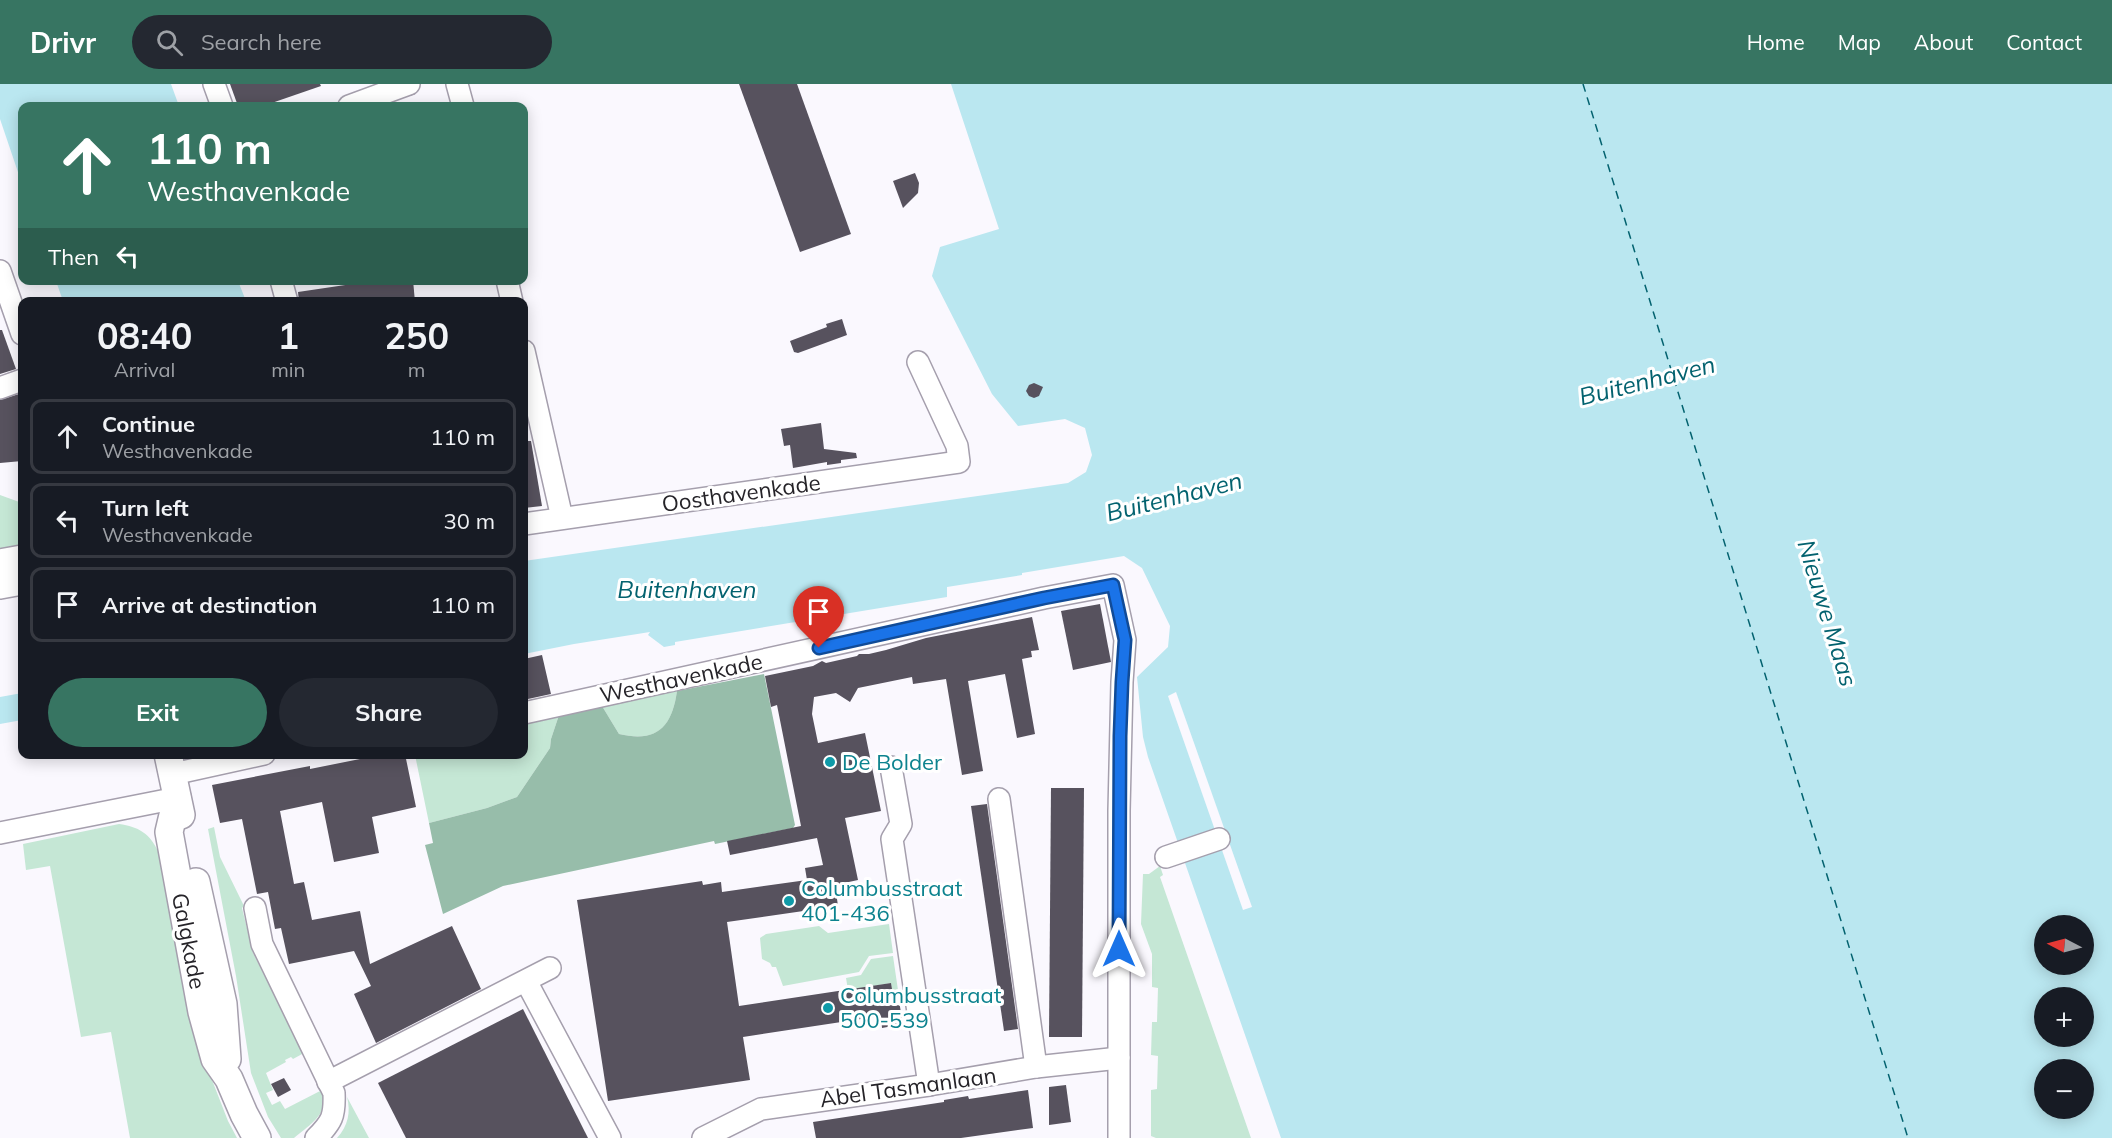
<!DOCTYPE html>
<html lang="en">
<head>
<meta charset="utf-8">
<style>
  :root { --surface:#171b24; --page:#242831; --text:#f1f3f6; --muted:#9ea1a6; --line:#363941; --accent:#377562 }
  body { margin:0; font-family:Mulish,sans-serif; background:var(--page); color:var(--text); height:100vh; display:flex; flex-direction:column; font-size:22px; white-space:nowrap }
  * { box-sizing:border-box; margin:0 }
  p { font-size:20px; color:var(--muted) }
  .icon { flex:none; width:33px; height:33px; fill:none; stroke:currentColor; stroke-width:2; stroke-linecap:round; stroke-linejoin:round }
  .map { position:relative; flex:1; overflow:hidden }
  .details { position:absolute; left:18px; top:213px; width:510px; height:462px; display:flex; flex-direction:column; background:var(--surface); border-radius:12px; box-shadow:0 3px 15px #0003 }
  .details>* { flex:none }
  .top-card { position:absolute; left:18px; top:18px; width:510px; height:183px; border-radius:12px; box-shadow:0 3px 15px #0003; background:#377562; color:#fff; overflow:hidden }
  .needle { width:39px; rotate:276deg }
  .tools { position:absolute; left:2034px; top:831px; display:grid; gap:12px }
  .tools a { display:grid; place-items:center; width:60px; height:60px; border-radius:50%; background:var(--surface); box-shadow:0 3px 15px #0003; font-size:30px }
  .pin { position:absolute; display:grid; place-items:center; width:51px; height:51px; color:#fff; margin:-62px -26px; border-radius:50% 50% 50% 0; rotate:-45deg; box-shadow:0 0 6px #0007 }
  .pin .icon { rotate:45deg }
  .me { position:absolute; width:66px; margin:-33px; rotate:0deg; stroke-linejoin:round; filter:drop-shadow(0 0 4px #0008) }
  .turn { display:flex; align-items:center; gap:21px; height:126px; padding:0 30px; font-size:27px }
  .turn .icon { width:78px; height:78px; stroke-width:2.5 }
  .turn b { display:block; font-size:42px; line-height:51px }
  .then { display:flex; align-items:center; height:57px; padding:0 30px; background:#0003; gap:12px; font-size:22px }
  .eta { display:flex; justify-content:space-evenly; align-items:center; height:102px; text-align:center }
  .eta b { font-size:36px; font-weight:700; line-height:42px }
  .cta { display:flex; gap:12px; margin-top:auto; padding:12px 30px }
  .cta a { flex:1; height:69px; border-radius:36px; background:var(--accent); color:#fff; font-size:24px; font-weight:700; line-height:69px; text-align:center }
  .cta a+a { background:var(--page); color:var(--text) }
  ul { padding:0; list-style:none }
  li { display:flex; align-items:center; gap:18px; height:75px; margin:0 12px 9px; padding:0 18px; border:3px solid var(--line); border-radius:12px }
  li div { flex:1 }
  li b { display:block; font-size:22px }
  li em { font-style:normal }
  header { display:flex; align-items:center; gap:36px; box-sizing:border-box; height:84px; padding:0 30px; background:var(--accent); color:#fff }
  header strong { font-size:28px }
  nav { display:flex; gap:33px; margin-inline-start:auto; font-size:21px }
  .search { width:420px; height:54px; background:var(--page); display:flex; align-items:center; gap:15px; box-sizing:border-box; padding:0 21px; border-radius:33px; color:var(--muted); font-size:22px }
  .map>svg:first-child { display:block }
  .green { fill:#c5e7d5 }
  .forest { fill:#97bdaa }
  .water { fill:#bae7f0; fill-rule:evenodd }
  .pier { fill:#faf8fe }
  .lines { fill:none; stroke-linecap:round; stroke-linejoin:round }
  .ferry { stroke:#03626f; stroke-width:1.5; stroke-dasharray:8 6; stroke-linecap:butt }
  .building { fill:#57525e }
  .minor-casing { stroke:#a59fad; stroke-width:24 }
  .major-casing { stroke:#a59fad; stroke-width:30 }
  .minor { stroke:#fff; stroke-width:21 }
  .major { stroke:#fff; stroke-width:27 }
  .route-casing { stroke:#114b97; stroke-width:15 }
  .route { stroke:#1a73e8; stroke-width:10 }
  .culture-dot { fill:#0f9aa8; stroke:#fff; stroke-width:2 }
  .labels { text-anchor:middle; dominant-baseline:central; stroke-width:6; stroke-linejoin:round; paint-order:stroke }
  .street-label { font-size:22px; fill:#252328; stroke:#fff }
  .culture-label { font-size:22px; fill:#0d838f; stroke:#fff; text-anchor:start }
  .water-label { font-size:24px; font-style:italic; fill:#03626f; stroke:#fff }
</style>
</head>
<body>
<header>
<strong>Drivr</strong>
<div class="search"><svg class="icon" aria-label="search" viewBox="0 0 24 24"><circle cx="10" cy="10" r="6"/><path d="M15 15l6 6"/></svg>Search here</div>
<nav><a>Home</a><a>Map</a><a>About</a><a>Contact</a></nav>
</header>
<div class="map">
<svg width="2112" height="1054" viewBox="0 0 2112 1054">
  <rect width="100%" height="100%" fill="#faf8fe"/>
  <g class="green">
    <polygon points="0,411 22,419 22,465 0,469"/>
    <path d="M677,607C672,643 657,659 619,650L602,622Z"/>
    <polygon points="559,631 551,655 550,664 517,713 487,724 429,739 415,671 524,670 524,638"/>
    <path d="M119,740C139,743 149,749 158,767L191,942L228,1037L237,1054H130L111,948L81,953L50,782L26,786L23,760Z"/>
    <path d="M214,743L220,773L244,822L242,824L253,869L304,969L293,975L291,973L285,976L286,978L266,989L273,1006L266,1009L272,1021L280,1017L285,1025L322,1006C332,1028 309,1041 294,1054H281L268,1033L251,989L236,892L208,745Z"/>
    <polygon points="1160,782 1163,791 1160,793 1251,1054 1156,1054 1151,1052 1151,1006 1157,1005 1158,972 1151,971 1152,938 1157,938 1158,904 1152,903 1152,870 1141,840 1143,790 1149,790"/>
    <polygon points="889,840 893,869 869,872 859,888 783,902 776,883 772,883 770,879 762,875 760,854 766,850 819,842 828,849"/>
    <polygon points="893,872 899,913 893,914 891,899 848,906 846,894 861,891 871,875"/>
    <path d="M347,1013L369,1054H337C348,1042 351,1028 347,1013Z"/>
  </g>
  <path class="forest" d="M764,590L795,741L793,744L715,760L714,757L503,802L443,830L425,761L433,759L429,739L487,724L517,713L550,664L551,655L559,631L602,622L619,650C657,659 672,643 677,607Z"/>
  <g class="water">
    <polygon points="0,0 171,0 179,22 22,22 22,100 0,35"/>
    <path d="M951,0H2112V1054H1281L1148,673L1143,653L1137,593L1168,563L1170,542L1142,484L1124,472L1022,489V491L947,503V513L675,558V561L664,563L648,551L650,548L574,560L524,570V477L1068,399L1086,388L1092,371L1085,344L1065,335L1018,342L992,310L932,192L940,163L999,145ZM2044,842H2084V880H2044ZM2044,914H2084V952H2044ZM2044,986H2084V1024H2044Z"/>
    <polygon points="56,197 238,197 246,217 63,217"/>
    <polygon points="22,609 22,636 0,640 0,613"/>
  </g>
  <polygon class="pier" points="1176,608 1252,823 1243,826 1203,712 1168,612"/>
  <g class="lines">
    <polyline class="ferry" points="1583,0 1908,1054"/>
  </g>
  <g class="building">
    <polygon points="230,0 320,0 321,2 263,22 238,22"/>
    <polygon points="739,0 797,0 851,150 800,168"/>
    <polygon points="915,89 919,99 918,109 903,124 893,97"/>
    <polygon points="379,196 413,196 415,218 299,218 298,208"/>
    <polygon points="842,235 847,251 798,269 794,268 790,257 827,243 826,240"/>
    <polygon points="0,246 2,246 16,285 0,290"/>
    <polygon points="1034,299 1043,303 1039,312 1034,314 1029,312 1026,307 1029,301"/>
    <polygon points="22,309 22,377 0,379 0,316"/>
    <polygon points="821,339 824,365 856,369 857,374 841,376 841,379 827,381 827,378 793,384 790,361 784,362 781,345"/>
    <polygon points="524,357 531,357 542,422 524,424"/>
    <polygon points="1100,520 1111,578 1073,586 1061,527"/>
    <polygon points="1032,533 1039,566 1031,567 1032,573 1022,575 1035,650 1017,654 1005,590 968,597 983,687 962,691 946,595 913,600 912,593 858,604 850,618 836,609 814,613 812,630 818,659 865,649 881,727 845,734 858,796 835,801 838,822 727,838 739,922 891,899 894,917 899,917 903,940 882,944 881,932 743,953 750,996 608,1017 577,816 702,797 703,801 721,798 722,808 807,796 805,784 823,781 817,754 730,771 727,757 801,742 777,621 771,623 765,592 813,582 822,577 826,579 857,572 859,570 869,570 886,566 926,554"/>
    <polygon points="542,571 551,610 528,615 528,611 524,612 524,575"/>
    <polygon points="385,670 405,670 416,723 372,733 379,769 334,778 322,718 280,727 294,800 304,798 312,836 360,827 370,880 452,842 481,905 376,959 354,910 371,902 354,867 289,880 281,844 275,845 268,808 257,810 242,735 220,739 212,701 310,682 310,685"/>
    <polygon points="1051,704 1084,704 1082,953 1049,953"/>
    <polygon points="987,720 1018,945 1004,947 971,722"/>
    <polygon points="523,925 588,1054 406,1054 378,999"/>
    <polygon points="284,994 291,1006 278,1013 271,1000"/>
    <polygon points="1066,1001 1071,1038 1049,1041 1049,1003"/>
    <polygon points="1028,1006 1033,1044 961,1054 816,1054 813,1038 944,1018 944,1016 968,1012 969,1015"/>
  </g>
  <g class="lines">
    <g class="minor-casing">
      <g id="minor">
        <polyline points="214,0 222,22"/>
        <polyline points="457,0 463,22"/>
        <polyline points="349,22 409,0"/>
        <polyline points="0,187 22,250"/>
        <polyline points="281,196 287,218"/>
        <polyline points="507,196 512,218"/>
        <polyline points="524,267 562,434"/>
        <polyline points="0,304 22,296"/>
        <polyline points="524,440 959,378 957,362 918,278"/>
        <polyline points="524,629 1044,514 1113,501 1125,556 1122,598 1119,727 1119,1054"/>
        <polyline points="891,683 901,740 892,755 929,1001"/>
        <polyline points="173,690 264,670"/>
        <polyline points="999,715 1036,983"/>
        <polyline points="0,749 177,714"/>
        <polyline points="1166,773 1219,755"/>
        <path d="M255,824L262,860L334,1009C335,1032 332,1038 316,1054"/>
        <polyline points="526,897 610,1054"/>
        <polyline points="328,998 550,884"/>
        <polyline points="703,1054 761,1025 929,1001 1036,983 1119,974"/>
      </g>
    </g>
    <g class="major-casing">
      <g id="major">
        <polyline points="0,479 22,475"/>
        <polyline points="0,501 22,497"/>
        <polyline points="168,670 181,731"/>
        <polyline points="177,714 169,748 202,928 215,975 229,995 244,1030 257,1054"/>
        <polyline points="196,798 223,920 227,975"/>
      </g>
    </g>
    <use href="#minor" class="minor"/>
    <use href="#major" class="major"/>
  </g>
  <g class="lines">
    <g class="route-casing">
      <polyline id="route" points="819,564 1044,514 1113,501 1125,556 1122,598 1120,652 1119,865"/>
    </g>
    <use href="#route" class="route"/>
  </g>
  <g class="culture-dot">
    <circle cx="830" cy="678" r="6"/>
    <circle cx="789" cy="817" r="6"/>
    <circle cx="828" cy="924" r="6"/>
  </g>
  <g class="labels">
    <g class="street-label">
      <text transform="translate(741 409) rotate(-8)">Oosthavenkade</text>
      <text transform="translate(681 594) rotate(-12)">Westhavenkade</text>
      <text transform="translate(189 857) rotate(79)">Galgkade</text>
      <text transform="translate(908 1003) rotate(-8)">Abel Tasmanlaan</text>
    </g>
    <g class="culture-label">
      <text x="842" y="678">De Bolder</text>
      <text x="801" y="804">Columbusstraat<tspan x="801" dy="25">401-436</tspan></text>
      <text x="840" y="911">Columbusstraat<tspan x="840" dy="25">500-539</tspan></text>
    </g>
    <g class="water-label">
      <text transform="translate(1647 296) rotate(-14)">Buitenhaven</text>
      <text transform="translate(1174 412) rotate(-14)">Buitenhaven</text>
      <text x="687" y="505">Buitenhaven</text>
      <text transform="translate(1828 529) rotate(73)">Nieuwe Maas</text>
    </g>
  </g>
</svg>
<div class="tools">
<a><svg class="needle" viewBox="-14 -14 28 28"><path d="M0-13l5 13h-10z" fill="#e53935"/><path d="M0 13l5-13h-10z" fill="#9ea1a6"/></svg></a>
<a>+</a>
<a>−</a>
</div>
<div class="pin" style="left:819px;top:564px;background:#d93025"><svg class="icon" aria-label="arrive" viewBox="0 0 24 24"><path d="M6 21V4h12l-3 4 3 4H6"/></svg></div>
<svg class="me" style="left:1119px;top:865px" viewBox="-20 -20 40 40"><path d="M0-17L14 15 0 8-14 15z" fill="#1a73e8" stroke="#fff" stroke-width="4"/></svg>
<div class="top-card">
<div class="turn"><svg class="icon" aria-label="ahead" viewBox="0 0 24 24"><path d="M12 20V5M6 11l6-6 6 6"/></svg><div><b>110 m</b>Westhavenkade</div></div>
<div class="then">Then<svg class="icon" aria-label="left" viewBox="0 0 24 24"><path d="M17 20v-9H6M10 6l-5 5 5 5"/></svg></div>
</div>
<section class="details">
<div class="eta">
<div><b>08:40</b><p>Arrival</p></div>
<div><b>1</b><p>min</p></div>
<div><b>250</b><p>m</p></div>
</div>
<ul>
<li><svg class="icon" aria-label="ahead" viewBox="0 0 24 24"><path d="M12 20V5M6 11l6-6 6 6"/></svg><div><b>Continue</b><p>Westhavenkade</p></div><em>110 m</em></li>
<li><svg class="icon" aria-label="left" viewBox="0 0 24 24"><path d="M17 20v-9H6M10 6l-5 5 5 5"/></svg><div><b>Turn left</b><p>Westhavenkade</p></div><em>30 m</em></li>
<li><svg class="icon" aria-label="arrive" viewBox="0 0 24 24"><path d="M6 21V4h12l-3 4 3 4H6"/></svg><div><b>Arrive at destination</b></div><em>110 m</em></li>
</ul>
<div class="cta"><a>Exit</a><a>Share</a></div>
</section>
</div>
</body>
</html>
